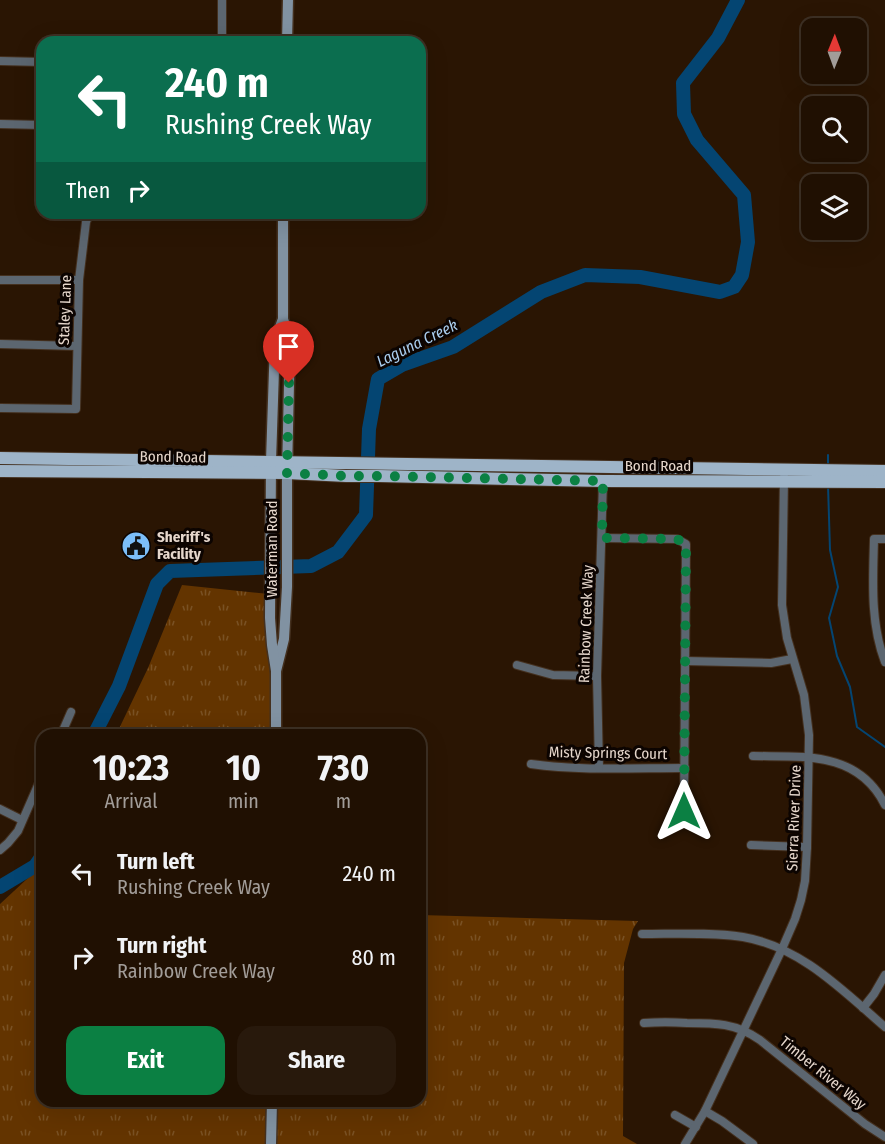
<!DOCTYPE html>
<html lang="en">
<head>
<meta charset="utf-8">
<style>
  :root { --surface:#201002; --page:#28190c; --text:#f1f3f6; --muted:#a29d99; --line:#3d3024; --accent:#0b8043 }
  body { margin:0; font-family:"Fira Sans Condensed",sans-serif; background:var(--page); color:var(--text); height:100vh; display:flex; flex-direction:column; font-size:22px; white-space:nowrap }
  * { box-sizing:border-box; margin:0 }
  p { font-size:20px; color:var(--muted) }
  .icon { flex:none; width:33px; height:33px; fill:none; stroke:currentColor; stroke-width:2; stroke-linecap:round; stroke-linejoin:round }
  .map { position:relative; flex:1; overflow:hidden }
  .drawer { position:absolute; left:36px; top:729px; width:390px; height:378px; display:flex; flex-direction:column; background:var(--surface); border-radius:18px; box-shadow:0 6px 24px #0002,0 0 0 2px var(--line) }
  .drawer>* { flex:none }
  .guide { position:absolute; left:36px; top:36px; width:390px; height:183px; border-radius:18px; box-shadow:0 6px 24px #0002,0 0 0 2px var(--line); background:#0b6e4f; color:#fff; overflow:hidden }
  .needle { width:39px; rotate:1deg }
  .tools { position:absolute; left:801px; top:18px; display:grid; gap:12px }
  .tools a { display:grid; place-items:center; width:66px; height:66px; border-radius:12px; background:var(--surface); box-shadow:0 6px 24px #0002,0 0 0 2px var(--line); font-size:30px }
  .pin { position:absolute; display:grid; place-items:center; width:51px; height:51px; color:#fff; margin:-62px -26px; border-radius:50% 50% 50% 0; rotate:-45deg; box-shadow:0 0 6px #0007 }
  .pin .icon { rotate:45deg }
  .me { position:absolute; width:66px; margin:-33px; rotate:0deg; stroke-linejoin:round; filter:drop-shadow(0 0 4px #0008) }
  .turn { display:flex; align-items:center; gap:21px; height:126px; padding:0 30px; font-size:27px }
  .turn .icon { width:78px; height:78px; stroke-width:2.5 }
  .turn b { display:block; font-size:42px; line-height:51px }
  .then { display:flex; align-items:center; height:57px; padding:0 30px; background:#0003; gap:12px; font-size:22px }
  .eta { display:flex; justify-content:space-evenly; align-items:center; height:102px; text-align:center }
  .eta b { font-size:36px; font-weight:700; line-height:42px }
  .cta { display:flex; gap:12px; margin-top:auto; padding:12px 30px }
  .cta a { flex:1; height:69px; border-radius:18px; background:var(--accent); color:#fff; font-size:24px; font-weight:700; line-height:69px; text-align:center }
  .cta a+a { background:var(--page); color:var(--text) }
  ul { padding:0; list-style:none }
  li { display:flex; align-items:center; gap:18px; height:84px; padding:0 30px }
  li div { flex:1 }
  li b { display:block; font-size:22px }
  li em { font-style:normal }
  .map>svg:first-child { display:block }
  .grass { fill:url(#grass-tufts) }
  .lines { fill:none; stroke-linecap:round; stroke-linejoin:round }
  .stream { stroke:#044572; stroke-width:2 }
  .river { stroke:#044572; stroke-width:14 }
  .minor-casing { stroke:#44301f; stroke-width:10 }
  .secondary-casing { stroke:#44301f; stroke-width:13 }
  .primary-casing { stroke:#44301f; stroke-width:14 }
  .minor { stroke:#5c6670; stroke-width:8 }
  .secondary { stroke:#8192a2; stroke-width:10 }
  .primary { stroke:#9eb4c8; stroke-width:12 }
  .route { stroke:#0b8043; stroke-width:10; stroke-dasharray:0 18 }
  .labels { text-anchor:middle; dominant-baseline:central; stroke-width:6; stroke-linejoin:round; paint-order:stroke }
  .street-label { font-size:15px; fill:#e6d7cc; stroke:#0c0401 }
  .poi-label { font-size:15px; font-weight:bold; fill:#e6d7cc; stroke:#0c0401; text-anchor:start }
  .water-label { font-size:16px; font-style:italic; fill:#aacdee; stroke:#0c0401 }
</style>
</head>
<body>
<div class="map">
<svg width="885" height="1144" viewBox="0 0 885 1144">
  <defs>
    <pattern id="grass-tufts" width="24" height="20" patternUnits="userSpaceOnUse" patternTransform="scale(1.5)"><rect width="24" height="20" fill="#633400"/><path d="M3 7l-1-3M5 7V3M7 7l1-3M15 17l-1-3M17 17v-4M19 17l1-3" fill="none" stroke="#795124"/></pattern>
  </defs>
  <rect width="100%" height="100%" fill="#2a1503"/>
  <g class="grass">
    <polygon points="182,585 269,594 277,735 116,735 148,668"/>
    <polygon points="42,865 42,1101 420,1101 420,915 638,921 633,929 624,963 623,1136 637,1144 0,1144 0,904"/>
  </g>
  <g class="lines">
    <g class="stream">
      <polyline points="828,455 828,467"/>
      <polyline points="828,485 830,550 838,587 829,618 837,656 850,687 857,727 885,747"/>
    </g>
    <g class="river">
      <polyline points="94,735 119,686 157,584 170,571 311,566 338,552 366,515 369,429 378,379 402,365 453,347 541,292 585,275 640,277 720,292 734,287 742,275 748,242 744,195 697,140 684,114 683,83 718,38 738,0"/>
      <polyline points="0,887 35,866 42,856"/>
    </g>
    <g class="minor-casing">
      <g id="minor">
        <polyline points="222,42 222,0"/>
        <polyline points="0,61 42,62"/>
        <polyline points="0,124 42,125"/>
        <polyline points="0,280 79,280"/>
        <polyline points="0,344 77,346"/>
        <polyline points="0,408 76,409 79,280 86,222 90,213"/>
        <polyline points="602,538 677,539 686,544 684,811"/>
        <path d="M885,539H874C873,580 870,623 885,662"/>
        <polyline points="685,661 771,663 792,659"/>
        <polyline points="517,665 553,675 597,676"/>
        <polyline points="61,735 71,712"/>
        <path d="M753,756C804,757 858,751 885,805"/>
        <path d="M531,764C581,771 634,768 685,768"/>
        <polyline points="599,768 597,676 603,481"/>
        <polyline points="0,809 22,820"/>
        <polyline points="751,845 807,847"/>
        <polyline points="0,850 8,843 18,831 42,776"/>
        <path d="M642,934C675,934 710,932 743,937C801,947 842,990 885,1027"/>
        <polyline points="863,1008 874,994 885,975"/>
        <path d="M644,1023C658,1022 672,1022 687,1023C715,1023 736,1023 760,1040L865,1124L885,1137"/>
        <polyline points="705,1111 722,1121 753,1144"/>
        <polyline points="675,1115 696,1127"/>
        <polyline points="685,1144 705,1111 782,949 795,919 801,900 805,881 807,847 809,735 804,695 787,638 782,605 784,477"/>
      </g>
    </g>
    <g class="secondary-casing">
      <g id="secondary">
        <polyline points="287,42 288,0"/>
        <polyline points="276,671 284,639 287,587 287,473 290,340 283,319 283,213"/>
        <polyline points="276,735 276,671 272,645 270,618 271,461 275,340 283,319"/>
        <polyline points="271,1144 272,1101"/>
      </g>
    </g>
    <g class="primary-casing">
      <g id="primary">
        <polyline points="0,458 885,471"/>
        <polyline points="0,471 287,473 346,476 379,476 603,481 885,482"/>
      </g>
    </g>
    <use href="#minor" class="minor"/>
    <use href="#secondary" class="secondary"/>
    <use href="#primary" class="primary"/>
  </g>
  <g class="lines">
    <polyline class="route" points="289,383 287,473 346,476 379,476 603,481 602,538 677,539 686,544 684,811"/>
  </g>
  <defs>
    <g id="civic-disc" transform="scale(1.5)"><circle r="9.5" fill="#7cbef9" stroke="#0c0401"/><path d="M-.6-6.5H3V-4.5H.6V-3L4-1V1h2V6H-6V1h2V-1L-.6-3ZM-1.2 2.5V6h2.4V2.5Z" fill="#111"/></g>
  </defs>
  <g fill-rule="evenodd">
    <use href="#civic-disc" x="136" y="546"/>
  </g>
  <g class="labels">
    <g class="street-label">
      <text transform="translate(65 310) rotate(-88)">Staley Lane</text>
      <text transform="translate(173 457) rotate(1)">Bond Road</text>
      <text x="658" y="466">Bond Road</text>
      <text transform="translate(272 549) rotate(-90)">Waterman Road</text>
      <text transform="translate(586 624) rotate(-88)">Rainbow Creek Way</text>
      <text transform="translate(608 753) rotate(1)">Misty Springs Court</text>
      <text transform="translate(794 818) rotate(-88)">Sierra River Drive</text>
      <text transform="translate(823 1073) rotate(39)">Timber River Way</text>
    </g>
    <g class="poi-label">
      <text x="157" y="537">Sheriff's<tspan x="157" dy="17">Facility</tspan></text>
    </g>
    <g class="water-label">
      <text transform="translate(417 343) rotate(-26)">Laguna Creek</text>
    </g>
  </g>
</svg>
<div class="tools">
<a><svg class="needle" viewBox="-14 -14 28 28"><path d="M0-13l5 13h-10z" fill="#e53935"/><path d="M0 13l5-13h-10z" fill="#a29d99"/></svg></a>
<a><svg class="icon" aria-label="search" viewBox="0 0 24 24"><circle cx="10" cy="10" r="6"/><path d="M15 15l6 6"/></svg></a>
<a><svg class="icon" aria-label="layers" viewBox="0 0 24 24"><path d="M12 4l9 5-9 5-9-5zM3 14l9 5 9-5"/></svg></a>
</div>
<div class="pin" style="left:289px;top:383px;background:#d93025"><svg class="icon" aria-label="arrive" viewBox="0 0 24 24"><path d="M6 21V4h12l-3 4 3 4H6"/></svg></div>
<svg class="me" style="left:684px;top:811px" viewBox="-20 -20 40 40"><path d="M0-17L14 15 0 8-14 15z" fill="#0b8043" stroke="#fff" stroke-width="4"/></svg>
<div class="guide">
<div class="turn"><svg class="icon" aria-label="left" viewBox="0 0 24 24"><path d="M17 20v-9H6M10 6l-5 5 5 5"/></svg><div><b>240 m</b>Rushing Creek Way</div></div>
<div class="then">Then<svg class="icon" aria-label="right" viewBox="0 0 24 24"><path d="M7 20v-9h11M14 6l5 5-5 5"/></svg></div>
</div>
<section class="drawer">
<div class="eta">
<div><b>10:23</b><p>Arrival</p></div>
<div><b>10</b><p>min</p></div>
<div><b>730</b><p>m</p></div>
</div>
<ul>
<li><svg class="icon" aria-label="left" viewBox="0 0 24 24"><path d="M17 20v-9H6M10 6l-5 5 5 5"/></svg><div><b>Turn left</b><p>Rushing Creek Way</p></div><em>240 m</em></li>
<li><svg class="icon" aria-label="right" viewBox="0 0 24 24"><path d="M7 20v-9h11M14 6l5 5-5 5"/></svg><div><b>Turn right</b><p>Rainbow Creek Way</p></div><em>80 m</em></li>
</ul>
<div class="cta"><a>Exit</a><a>Share</a></div>
</section>
</div>
</body>
</html>
